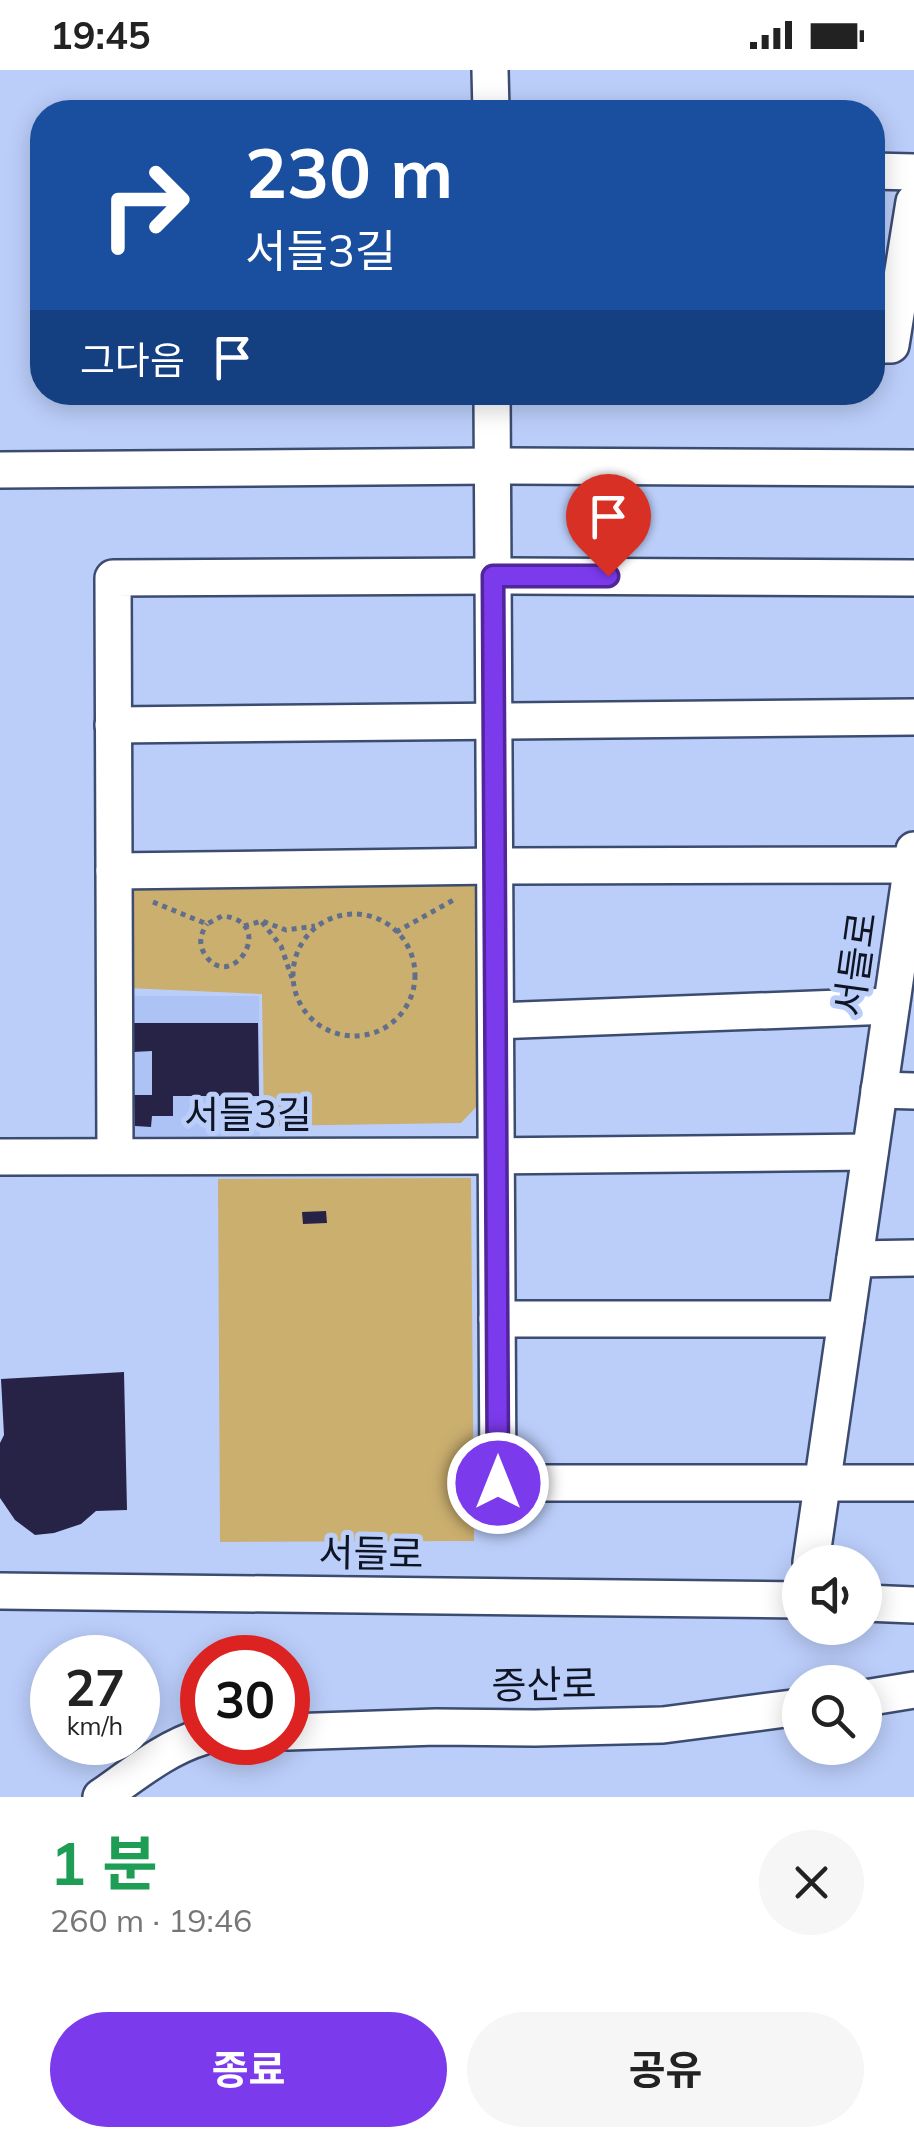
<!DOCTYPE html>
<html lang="ko">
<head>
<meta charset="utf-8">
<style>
  :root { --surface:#fff; --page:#f6f6f6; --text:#222; --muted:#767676; --accent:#7c3aed }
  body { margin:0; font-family:Mulish,"Noto Sans KR",sans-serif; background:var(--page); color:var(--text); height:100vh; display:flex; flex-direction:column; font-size:38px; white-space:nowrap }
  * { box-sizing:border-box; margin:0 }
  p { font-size:32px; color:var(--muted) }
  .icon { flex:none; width:55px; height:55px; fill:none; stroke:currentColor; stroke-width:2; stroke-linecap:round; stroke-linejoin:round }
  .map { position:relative; height:1727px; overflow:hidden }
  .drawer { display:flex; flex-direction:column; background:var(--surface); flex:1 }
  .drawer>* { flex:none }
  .guide { position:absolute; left:30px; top:30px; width:855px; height:305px; border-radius:40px; box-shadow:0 5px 25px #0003; background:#1a4fa0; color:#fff; overflow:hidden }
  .buttons { position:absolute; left:782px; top:1475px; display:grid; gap:20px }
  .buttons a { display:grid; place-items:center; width:100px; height:100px; border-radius:50%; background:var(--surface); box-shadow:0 5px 25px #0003; font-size:50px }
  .speed { position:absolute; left:30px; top:1565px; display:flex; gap:20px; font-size:50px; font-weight:700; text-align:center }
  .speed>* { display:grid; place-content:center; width:130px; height:130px; border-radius:50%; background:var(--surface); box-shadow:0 5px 25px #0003; line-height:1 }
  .speed small { font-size:25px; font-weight:400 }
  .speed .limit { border:15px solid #d22; background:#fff; color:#111 }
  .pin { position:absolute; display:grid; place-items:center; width:85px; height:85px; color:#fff; margin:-102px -42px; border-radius:50% 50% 50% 0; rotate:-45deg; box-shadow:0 0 10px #0007 }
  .pin .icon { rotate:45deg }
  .me { position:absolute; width:110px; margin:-55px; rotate:0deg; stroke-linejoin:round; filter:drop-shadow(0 0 8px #0008) }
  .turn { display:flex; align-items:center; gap:35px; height:210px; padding:0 50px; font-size:45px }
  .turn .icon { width:130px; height:130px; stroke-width:2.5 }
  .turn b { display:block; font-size:70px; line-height:85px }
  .then { display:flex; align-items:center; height:95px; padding:0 50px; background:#0003; gap:20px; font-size:38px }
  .round { display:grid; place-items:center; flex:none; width:105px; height:105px; border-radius:52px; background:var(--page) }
  .head { display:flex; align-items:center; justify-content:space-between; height:170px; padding:0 50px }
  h1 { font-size:60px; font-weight:700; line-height:75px; color:#1e9e55 }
  .button { display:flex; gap:20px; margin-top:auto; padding:20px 50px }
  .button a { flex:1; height:115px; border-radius:60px; background:var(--accent); color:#fff; font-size:40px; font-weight:700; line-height:115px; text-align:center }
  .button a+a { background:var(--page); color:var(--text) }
  .status { display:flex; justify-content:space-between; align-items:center; height:70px; padding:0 50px; background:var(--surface); direction:ltr }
  .status svg { height:28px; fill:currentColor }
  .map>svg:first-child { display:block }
  .built { fill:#aec3f5 }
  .green { fill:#cbaf6f }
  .building { fill:#272347 }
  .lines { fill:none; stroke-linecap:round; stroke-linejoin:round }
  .minor-casing { stroke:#3c4b70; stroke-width:40 }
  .path { stroke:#626f8c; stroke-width:5; stroke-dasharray:5 5; stroke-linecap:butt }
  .minor { stroke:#fff; stroke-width:35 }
  .route-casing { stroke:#51269a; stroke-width:25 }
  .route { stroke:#7c3aed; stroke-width:18 }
  .labels { text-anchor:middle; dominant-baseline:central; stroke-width:10; stroke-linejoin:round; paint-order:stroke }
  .street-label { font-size:38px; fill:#0e1423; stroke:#bbcefa }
</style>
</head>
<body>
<div class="status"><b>19:45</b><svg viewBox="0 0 49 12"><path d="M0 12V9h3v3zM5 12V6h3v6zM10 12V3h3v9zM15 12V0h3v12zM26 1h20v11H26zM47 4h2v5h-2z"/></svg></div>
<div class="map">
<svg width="914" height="1727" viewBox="0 0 914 1727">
  <rect width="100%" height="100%" fill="#bbcefa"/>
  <polygon class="built" points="126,926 259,926 260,1066 127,1066"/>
  <g class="green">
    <polygon points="466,807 483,826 478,1035 461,1053 264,1056 262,924 127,918 131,820 143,809"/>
    <polygon points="471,1108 474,1471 220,1472 218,1109"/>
  </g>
  <g class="building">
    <polygon points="133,953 258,953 259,1026 173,1026 173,1046 152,1046 151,1057 135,1056 134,1025 152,1025 152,981 133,982"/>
    <polygon points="326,1141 327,1153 303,1154 302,1142"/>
    <polygon points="124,1302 127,1440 96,1441 81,1454 54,1463 35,1465 15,1450 0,1428 0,1373 4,1365 1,1309"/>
  </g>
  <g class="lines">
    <g class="minor-casing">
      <g id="minor">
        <polyline points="490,0 491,42"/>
        <polyline points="872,101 914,102"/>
        <polyline points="872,275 891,275 914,132"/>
        <polyline points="492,322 498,1413 914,1413"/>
        <polyline points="0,400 493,396 914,398"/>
        <polyline points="113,655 914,647"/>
        <polyline points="114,801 495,796 912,795"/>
        <polyline points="496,951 891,936"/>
        <polyline points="879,1020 914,1021"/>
        <polyline points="115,1086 113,508 493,506 914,508"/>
        <polyline points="0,1087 496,1086 870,1082"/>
        <polyline points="855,1189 914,1188"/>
        <polyline points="497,1249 846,1249"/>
        <polyline points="811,1492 914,780"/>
        <polyline points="0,1521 800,1530"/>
        <polyline points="865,1533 914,1535"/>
        <polyline points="865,1628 914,1620"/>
        <polyline points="288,1662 436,1657 535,1658 663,1655 800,1637"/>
        <path d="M101,1727C133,1705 165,1678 202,1667"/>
      </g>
    </g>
    <g class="path">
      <path d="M153,832L207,854L222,846C280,851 230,927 204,883C198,873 201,863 207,854"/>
      <circle cx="354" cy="905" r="61"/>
      <polyline points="262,852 281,876 292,908"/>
      <polyline points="244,856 262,851 286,860 315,856"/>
      <polyline points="396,862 457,828"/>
    </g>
    <use href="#minor" class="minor"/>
  </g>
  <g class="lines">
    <g class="route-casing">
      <polyline id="route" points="498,1413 493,506 608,506"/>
    </g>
    <use href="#route" class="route"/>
  </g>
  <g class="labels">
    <g class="street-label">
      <text transform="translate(855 894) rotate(-82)">서들로</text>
      <text x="248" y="1044">서들3길</text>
      <text transform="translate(371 1483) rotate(1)">서들로</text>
      <text transform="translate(544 1614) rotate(-1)">증산로</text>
    </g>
  </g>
</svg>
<div class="buttons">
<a><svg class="icon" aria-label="sound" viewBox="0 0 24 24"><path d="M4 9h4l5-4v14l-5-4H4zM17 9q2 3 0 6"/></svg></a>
<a><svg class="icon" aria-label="search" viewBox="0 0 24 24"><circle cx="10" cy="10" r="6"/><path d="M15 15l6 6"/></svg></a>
</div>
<div class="speed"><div>27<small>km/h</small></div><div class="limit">30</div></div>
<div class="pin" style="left:608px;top:506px;background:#d93025"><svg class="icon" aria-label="arrive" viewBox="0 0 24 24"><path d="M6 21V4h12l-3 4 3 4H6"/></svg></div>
<svg class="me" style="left:498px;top:1413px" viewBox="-20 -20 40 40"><circle r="17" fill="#7c3aed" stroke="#fff" stroke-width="3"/><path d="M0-11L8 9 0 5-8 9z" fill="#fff"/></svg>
<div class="guide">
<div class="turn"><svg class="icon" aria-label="right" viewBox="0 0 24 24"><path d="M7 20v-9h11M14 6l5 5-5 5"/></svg><div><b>230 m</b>서들3길</div></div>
<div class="then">그다음<svg class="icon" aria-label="arrive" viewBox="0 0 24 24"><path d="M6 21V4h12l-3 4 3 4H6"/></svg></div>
</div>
</div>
<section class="drawer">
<div class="head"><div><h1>1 분</h1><p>260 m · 19:46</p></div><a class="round"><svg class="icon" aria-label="close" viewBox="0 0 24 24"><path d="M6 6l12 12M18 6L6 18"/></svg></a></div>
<div class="button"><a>종료</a><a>공유</a></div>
</section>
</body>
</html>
